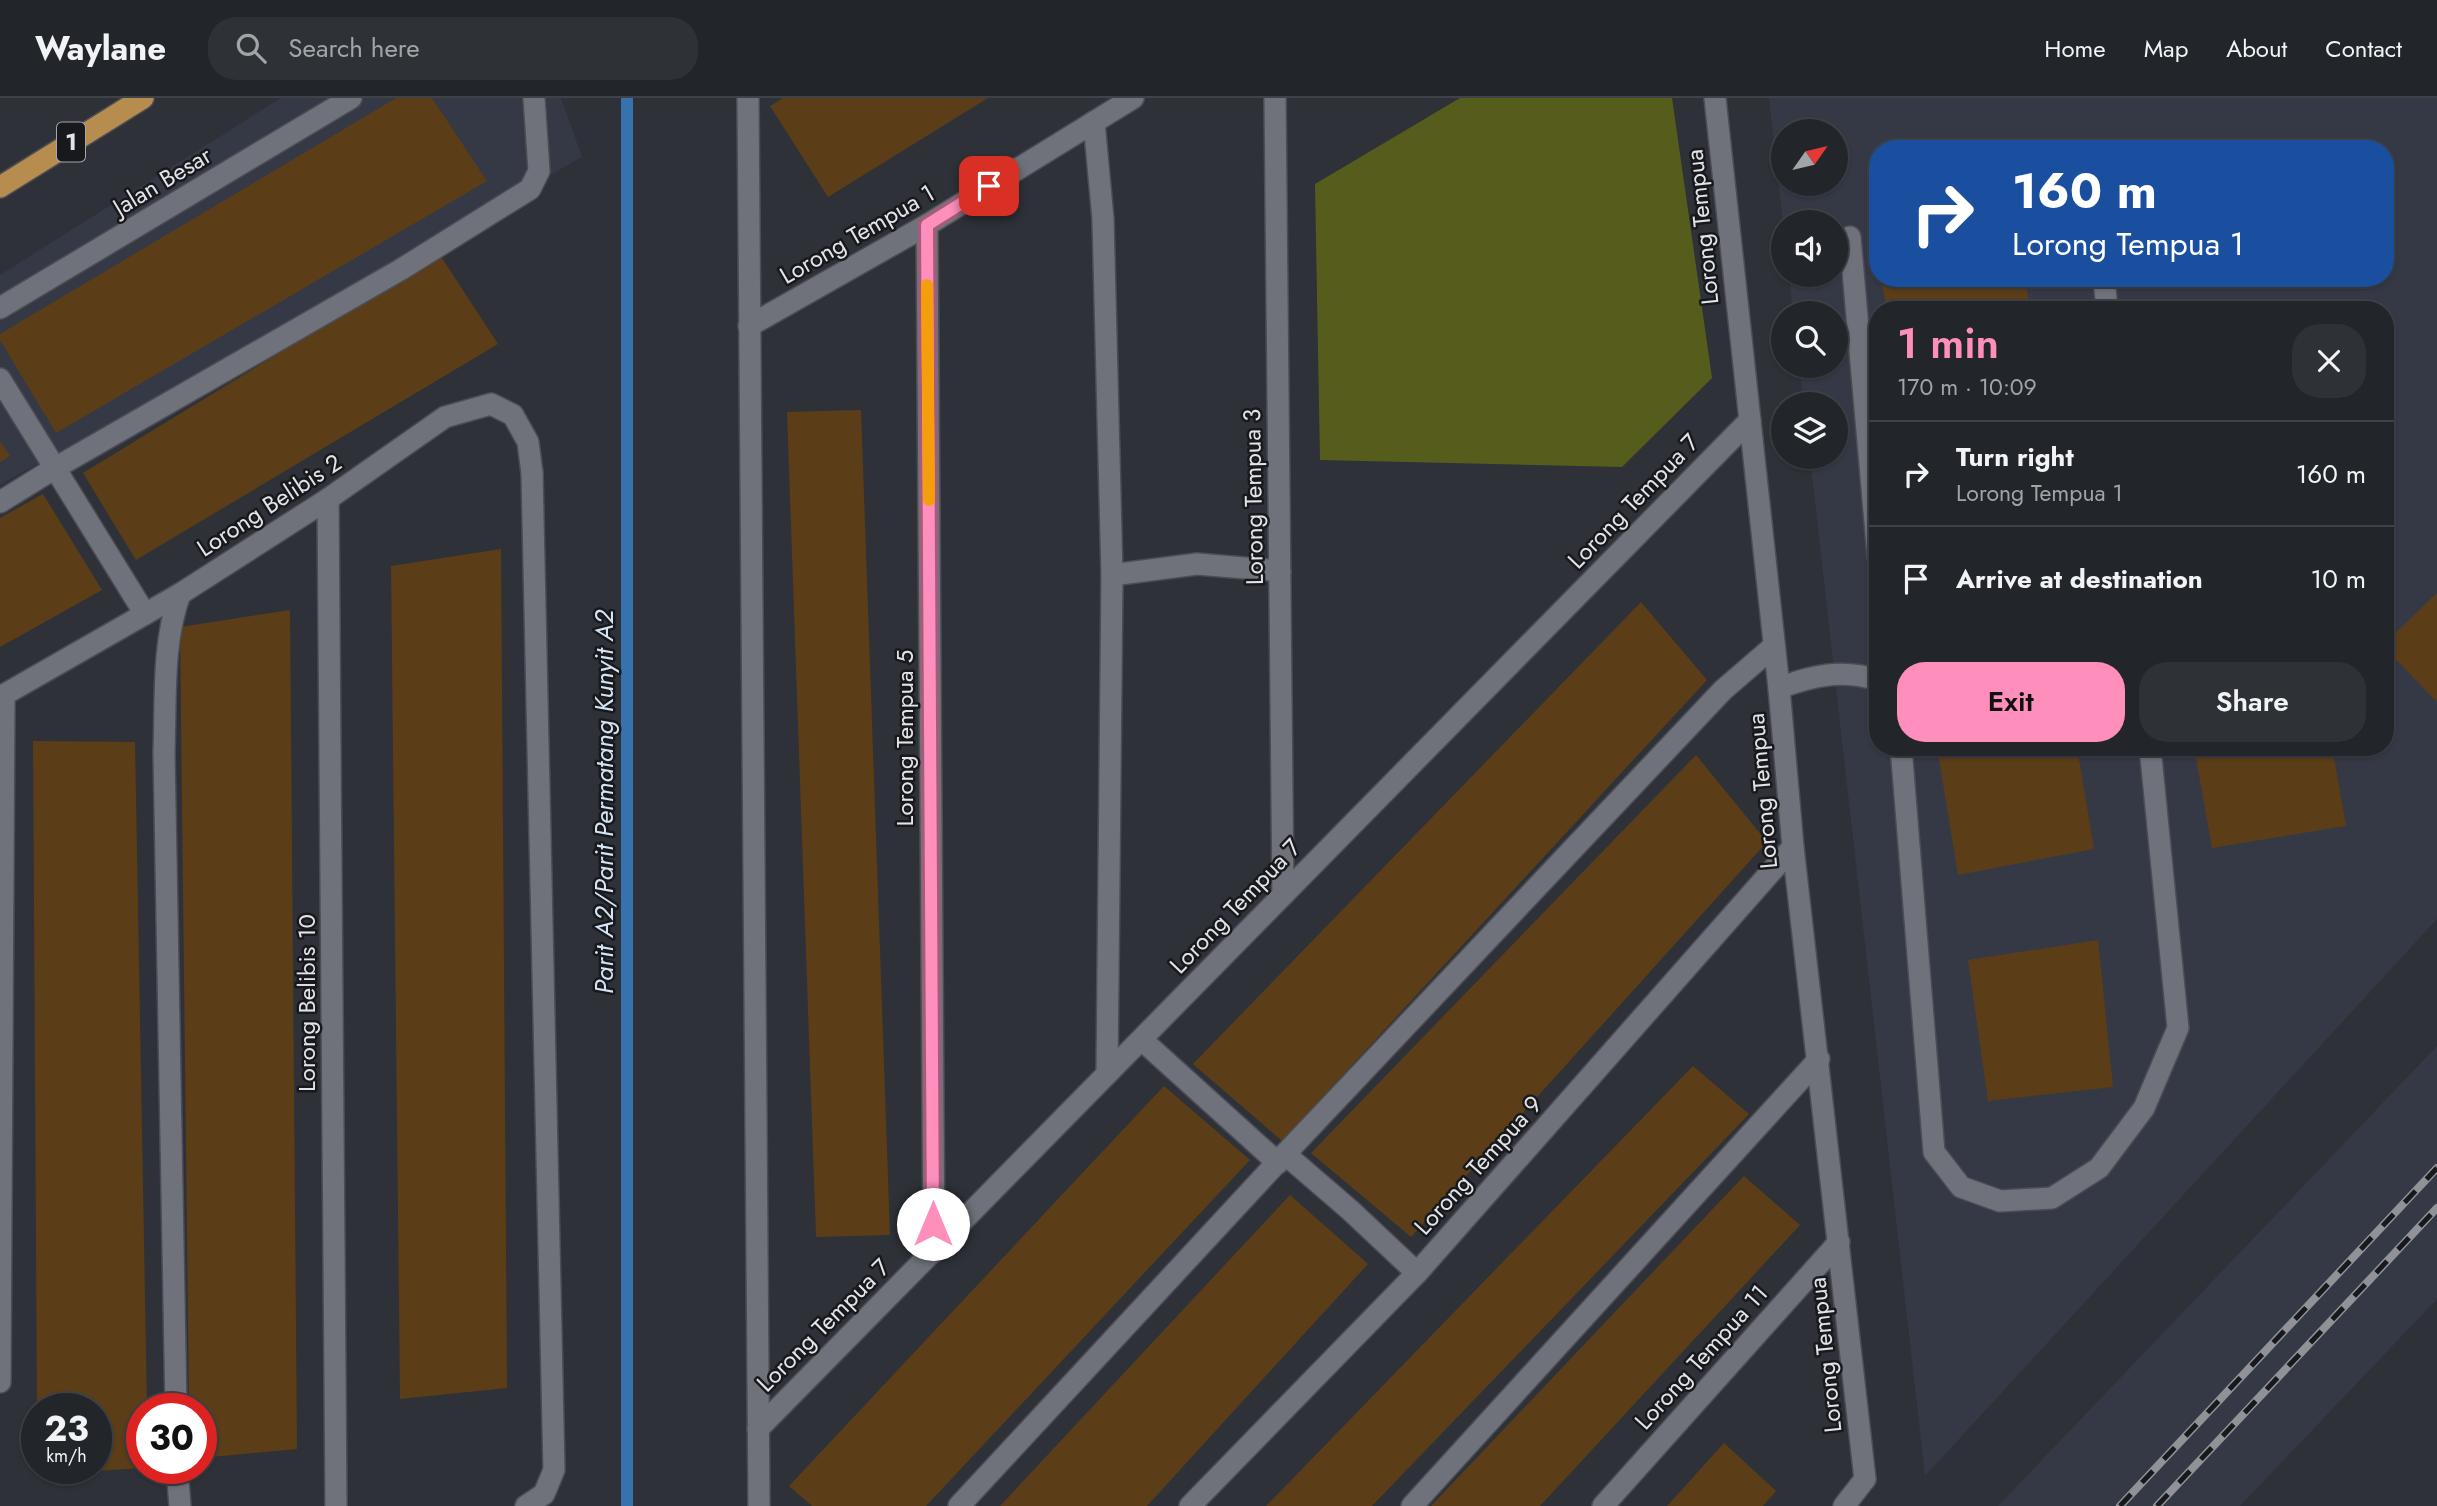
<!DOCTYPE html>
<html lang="en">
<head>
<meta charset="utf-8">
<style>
  :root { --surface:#22252a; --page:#2e3136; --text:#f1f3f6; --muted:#a2a5a8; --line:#3f4247; --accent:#fe8ebc }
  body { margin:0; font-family:Jost,sans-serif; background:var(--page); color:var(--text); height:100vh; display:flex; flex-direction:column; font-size:26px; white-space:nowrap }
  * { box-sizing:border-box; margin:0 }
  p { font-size:23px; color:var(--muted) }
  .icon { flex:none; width:38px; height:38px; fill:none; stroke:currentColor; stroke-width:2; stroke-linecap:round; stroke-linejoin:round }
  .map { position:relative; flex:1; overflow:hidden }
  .drawer { position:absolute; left:1869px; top:203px; width:525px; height:455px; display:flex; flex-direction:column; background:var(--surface); border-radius:28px; box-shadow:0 2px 5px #0004,0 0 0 2px var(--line) }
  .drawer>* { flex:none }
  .guide { position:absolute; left:1869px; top:42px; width:525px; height:147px; border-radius:28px; box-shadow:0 2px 5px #0004,0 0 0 2px var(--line); background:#1a4fa0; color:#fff; overflow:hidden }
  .needle { width:46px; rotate:56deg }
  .buttons { position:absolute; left:1771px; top:21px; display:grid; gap:14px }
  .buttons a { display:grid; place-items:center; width:77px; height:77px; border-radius:50%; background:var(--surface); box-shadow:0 2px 5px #0004,0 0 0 2px var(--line); font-size:35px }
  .speed { position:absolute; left:21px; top:1295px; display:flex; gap:14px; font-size:35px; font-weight:700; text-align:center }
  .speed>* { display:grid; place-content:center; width:91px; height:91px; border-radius:50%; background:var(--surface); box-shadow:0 2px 5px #0004,0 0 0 2px var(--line); line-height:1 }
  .speed small { font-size:18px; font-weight:400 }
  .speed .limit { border:10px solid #d22; background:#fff; color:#111 }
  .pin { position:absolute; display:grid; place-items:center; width:60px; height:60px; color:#fff; margin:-30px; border-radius:14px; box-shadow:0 4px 10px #0006 }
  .me { position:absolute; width:77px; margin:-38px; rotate:0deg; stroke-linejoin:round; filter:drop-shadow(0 0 5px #0008) }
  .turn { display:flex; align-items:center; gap:24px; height:147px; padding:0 28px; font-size:32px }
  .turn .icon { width:91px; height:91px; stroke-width:2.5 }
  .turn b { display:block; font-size:49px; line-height:60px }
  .round { display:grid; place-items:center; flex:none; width:74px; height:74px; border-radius:28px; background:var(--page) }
  .overview { display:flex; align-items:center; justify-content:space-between; height:119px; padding:0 28px }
  h1 { font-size:42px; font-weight:600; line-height:52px; color:var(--accent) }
  .primary-button { display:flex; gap:14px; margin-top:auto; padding:14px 28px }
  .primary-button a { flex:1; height:80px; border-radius:28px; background:var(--accent); color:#111; font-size:28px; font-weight:600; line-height:80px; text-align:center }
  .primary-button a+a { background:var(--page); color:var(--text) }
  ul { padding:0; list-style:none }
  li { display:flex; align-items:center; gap:21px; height:105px; padding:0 28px; border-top:2px solid var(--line) }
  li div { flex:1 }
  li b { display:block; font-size:26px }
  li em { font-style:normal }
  header { display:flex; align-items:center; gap:42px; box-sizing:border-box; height:98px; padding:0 35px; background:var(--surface); border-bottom:2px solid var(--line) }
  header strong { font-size:33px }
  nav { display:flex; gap:38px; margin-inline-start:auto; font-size:24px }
  .search { width:490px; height:63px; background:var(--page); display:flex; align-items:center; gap:18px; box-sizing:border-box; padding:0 24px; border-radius:28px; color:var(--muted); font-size:26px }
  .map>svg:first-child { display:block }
  .built { fill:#353946; fill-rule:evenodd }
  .green { fill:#565d1c }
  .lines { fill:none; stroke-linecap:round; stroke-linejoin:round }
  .stream { stroke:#3672ad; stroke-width:12 }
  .building { fill:#5b3e17 }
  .lane-casing { stroke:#4c4d54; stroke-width:24 }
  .street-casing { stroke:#4c4d54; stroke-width:24 }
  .highway-casing { stroke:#4c4d54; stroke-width:24 }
  .lane { stroke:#70727b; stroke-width:21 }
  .street { stroke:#70727b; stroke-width:21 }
  .highway { stroke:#b68c4f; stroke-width:21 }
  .rail-casing { stroke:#909298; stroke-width:8 }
  .rail { stroke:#18191c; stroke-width:5; stroke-dasharray:16; stroke-linecap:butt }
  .route-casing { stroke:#a55c7a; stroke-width:18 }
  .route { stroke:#fe8ebc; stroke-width:12 }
  .slow { stroke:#f59e0b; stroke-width:12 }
  .labels { text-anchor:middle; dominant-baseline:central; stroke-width:5; stroke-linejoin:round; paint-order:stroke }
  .shield { fill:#18191c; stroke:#a6a7ac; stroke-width:2 }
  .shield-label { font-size:23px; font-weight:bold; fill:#e3e4e9 }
  .street-label { font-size:24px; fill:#e3e4e9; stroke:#18191c }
  .water-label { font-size:26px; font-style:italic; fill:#d5e4f5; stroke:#18191c }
</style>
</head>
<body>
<header>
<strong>Waylane</strong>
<div class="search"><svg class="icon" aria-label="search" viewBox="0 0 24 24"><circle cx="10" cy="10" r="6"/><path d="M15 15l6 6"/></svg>Search here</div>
<nav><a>Home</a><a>Map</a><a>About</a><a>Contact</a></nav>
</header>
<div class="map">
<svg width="2437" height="1408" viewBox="0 0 2437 1408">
  <rect width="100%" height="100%" fill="#2e3138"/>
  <g class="built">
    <polygon points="281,0 561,0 582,59 0,387 0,177"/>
    <path d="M1769,0H2437V821L1925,1378L1810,359H1836V306H1804L1799,268H1836V215H1793L1789,177H1836V124L1783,125ZM1783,33H1836V86H1783ZM1878,51H2385V180H1878ZM1878,212H2385V649H1878Z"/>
    <polygon points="2437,948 2437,1201 2240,1408 1998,1408"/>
  </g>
  <polygon class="green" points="1460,0 1672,0 1712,280 1622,369 1320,362 1315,86"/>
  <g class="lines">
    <polyline class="stream" points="627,0 627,1408"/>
  </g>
  <g class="building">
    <polygon points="396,0 432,0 487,83 56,335 0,242 0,236"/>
    <polygon points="783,0 988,0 828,99 770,8"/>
    <polygon points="440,157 498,246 136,462 83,375"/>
    <polygon points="1888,180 2025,180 2030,212 1887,212 1881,182"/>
    <polygon points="861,312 890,1137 816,1139 787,314"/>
    <polygon points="0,343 10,358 0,364"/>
    <polygon points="43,396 102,492 0,549 0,420"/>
    <polygon points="501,451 507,1290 400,1301 391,468"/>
    <polygon points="2437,495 2437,604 2385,550 2385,545"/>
    <polygon points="1641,504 1707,582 1282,1043 1193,966"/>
    <polygon points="290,512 297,1351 201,1360 201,1311 189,1311 180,529"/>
    <polygon points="33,643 135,644 147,1311 142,1311 142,1370 37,1377 37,1370 96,1370 96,1311 37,1311"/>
    <polygon points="1937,649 2077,649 2094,751 1958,777"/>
    <polygon points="2194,649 2332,649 2346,728 2212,750"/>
    <polygon points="1696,657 1767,744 1411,1139 1311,1055"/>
    <polygon points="2098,842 2113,989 1988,1003 1968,862"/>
    <polygon points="1693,968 1749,1016 1372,1408 1266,1408"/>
    <polygon points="1164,988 1250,1062 926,1408 812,1408 789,1388"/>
    <polygon points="1744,1078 1800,1127 1540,1408 1431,1408"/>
    <polygon points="1290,1097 1368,1166 1147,1408 1000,1408"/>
    <polygon points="1724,1345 1776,1393 1763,1408 1667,1408"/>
  </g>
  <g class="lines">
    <g class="lane-casing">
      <g id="lane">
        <polyline points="748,0 759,1408"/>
        <polyline points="1094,24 1103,121 1112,477 1107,976"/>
        <polyline points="0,281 145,516"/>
        <polyline points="0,404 55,370 400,172 530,91 539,73 534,0"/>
        <polyline points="1112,477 1197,466 1280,473"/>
        <polyline points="1142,942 1278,1065"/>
        <polyline points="1285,1056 1350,1112 1417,1175"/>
        <path d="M176,1311L164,654C166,602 162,545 180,496"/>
        <polyline points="177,1370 180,1408"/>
        <polyline points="526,1408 544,1396 554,1372 532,375"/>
        <polyline points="959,1408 1285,1056 1723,592 1774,548"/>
        <polyline points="1412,1408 1819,961"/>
        <polyline points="1844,1408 1865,1381"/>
      </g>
    </g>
    <g class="street-casing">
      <g id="street">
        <polyline points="1275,0 1283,797"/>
        <polyline points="1715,0 1779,590 1793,749 1865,1381"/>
        <polyline points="927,127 934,1153"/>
        <polyline points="1850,139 1878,458"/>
        <polyline points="2104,180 2107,212"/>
        <polyline points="0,210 351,0"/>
        <polyline points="749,228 927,127 1133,0"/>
        <polyline points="328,401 336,1408"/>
        <path d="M1779,590C1814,577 1842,571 1878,582"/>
        <polyline points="0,599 180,496 328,401 445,319 491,306 513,317 528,344 532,375"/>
        <polyline points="1901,649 1934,1054 1961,1089 2000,1103 2052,1100 2099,1070 2144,1010 2178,930 2150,649"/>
        <polyline points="0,1284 4,597"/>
        <polyline points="758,1331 1750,322"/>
        <polyline points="1190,1408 1417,1175 1793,749"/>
        <polyline points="1603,1408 1839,1144"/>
      </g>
    </g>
    <g class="highway-casing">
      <polyline id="highway" points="0,89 143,0"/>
    </g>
    <use href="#lane" class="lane"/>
    <use href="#street" class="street"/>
    <use href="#highway" class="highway"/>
    <g class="rail-casing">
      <g id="rail">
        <polyline points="2120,1408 2437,1070"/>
        <polyline points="2157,1408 2437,1110"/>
      </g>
    </g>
    <use href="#rail" class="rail"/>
  </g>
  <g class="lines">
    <g class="route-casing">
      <polyline id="route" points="933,1126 927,127 989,88"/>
    </g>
    <use href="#route" class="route"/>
    <polyline class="slow" points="927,187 929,402"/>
  </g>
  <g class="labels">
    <rect class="shield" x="57" y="24.5" width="28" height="39" rx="5"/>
    <g class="shield-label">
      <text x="71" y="44">1</text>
    </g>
    <g class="street-label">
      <text transform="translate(162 83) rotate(-31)">Jalan Besar</text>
      <text transform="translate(1702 129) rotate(-96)">Lorong Tempua</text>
      <text transform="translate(857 136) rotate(-30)">Lorong Tempua 1</text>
      <text transform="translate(1253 399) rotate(-91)">Lorong Tempua 3</text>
      <text transform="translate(1633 403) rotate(-46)">Lorong Tempua 7</text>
      <text transform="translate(269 407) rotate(-33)">Lorong Belibis 2</text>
      <text transform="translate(904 640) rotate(-90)">Lorong Tempua 5</text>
      <text transform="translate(1762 693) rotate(-95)">Lorong Tempua</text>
      <text transform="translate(1235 808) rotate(-46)">Lorong Tempua 7</text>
      <text transform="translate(306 905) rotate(-90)">Lorong Belibis 10</text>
      <text transform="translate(1478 1067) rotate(-48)">Lorong Tempua 9</text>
      <text transform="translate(823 1227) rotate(-45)">Lorong Tempua 7</text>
      <text transform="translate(1825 1257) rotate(-96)">Lorong Tempua</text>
      <text transform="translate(1701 1259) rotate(-48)">Lorong Tempua 11</text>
    </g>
    <g class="water-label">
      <text transform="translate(604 704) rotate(-90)">Parit A2/Parit Permatang Kunyit A2</text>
    </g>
  </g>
</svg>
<div class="buttons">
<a><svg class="needle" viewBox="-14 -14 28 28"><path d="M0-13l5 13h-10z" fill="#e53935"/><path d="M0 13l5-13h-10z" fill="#a2a5a8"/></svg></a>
<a><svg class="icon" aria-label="sound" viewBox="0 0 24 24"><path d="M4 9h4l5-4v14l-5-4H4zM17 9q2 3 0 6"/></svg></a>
<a><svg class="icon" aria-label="search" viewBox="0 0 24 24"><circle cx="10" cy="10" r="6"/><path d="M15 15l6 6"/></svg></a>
<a><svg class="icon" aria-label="layers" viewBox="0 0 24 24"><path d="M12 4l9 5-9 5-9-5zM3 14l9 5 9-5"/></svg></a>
</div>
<div class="speed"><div>23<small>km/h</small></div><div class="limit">30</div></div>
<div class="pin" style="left:989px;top:88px;background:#d93025"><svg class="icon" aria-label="arrive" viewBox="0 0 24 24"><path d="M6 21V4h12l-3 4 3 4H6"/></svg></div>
<svg class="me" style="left:933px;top:1126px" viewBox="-20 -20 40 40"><circle r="19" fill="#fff"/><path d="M0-13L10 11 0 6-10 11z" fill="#fe8ebc"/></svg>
<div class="guide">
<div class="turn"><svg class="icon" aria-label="right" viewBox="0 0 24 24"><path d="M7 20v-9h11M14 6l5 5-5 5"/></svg><div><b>160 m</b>Lorong Tempua 1</div></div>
</div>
<section class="drawer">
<div class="overview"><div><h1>1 min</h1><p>170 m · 10:09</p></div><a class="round"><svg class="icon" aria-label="close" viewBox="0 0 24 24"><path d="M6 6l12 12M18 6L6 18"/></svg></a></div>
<ul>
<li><svg class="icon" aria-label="right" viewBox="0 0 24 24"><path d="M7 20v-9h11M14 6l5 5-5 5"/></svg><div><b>Turn right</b><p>Lorong Tempua 1</p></div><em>160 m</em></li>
<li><svg class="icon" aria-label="arrive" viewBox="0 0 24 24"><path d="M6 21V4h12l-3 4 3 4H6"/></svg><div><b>Arrive at destination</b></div><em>10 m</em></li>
</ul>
<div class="primary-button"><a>Exit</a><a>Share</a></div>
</section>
</div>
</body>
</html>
